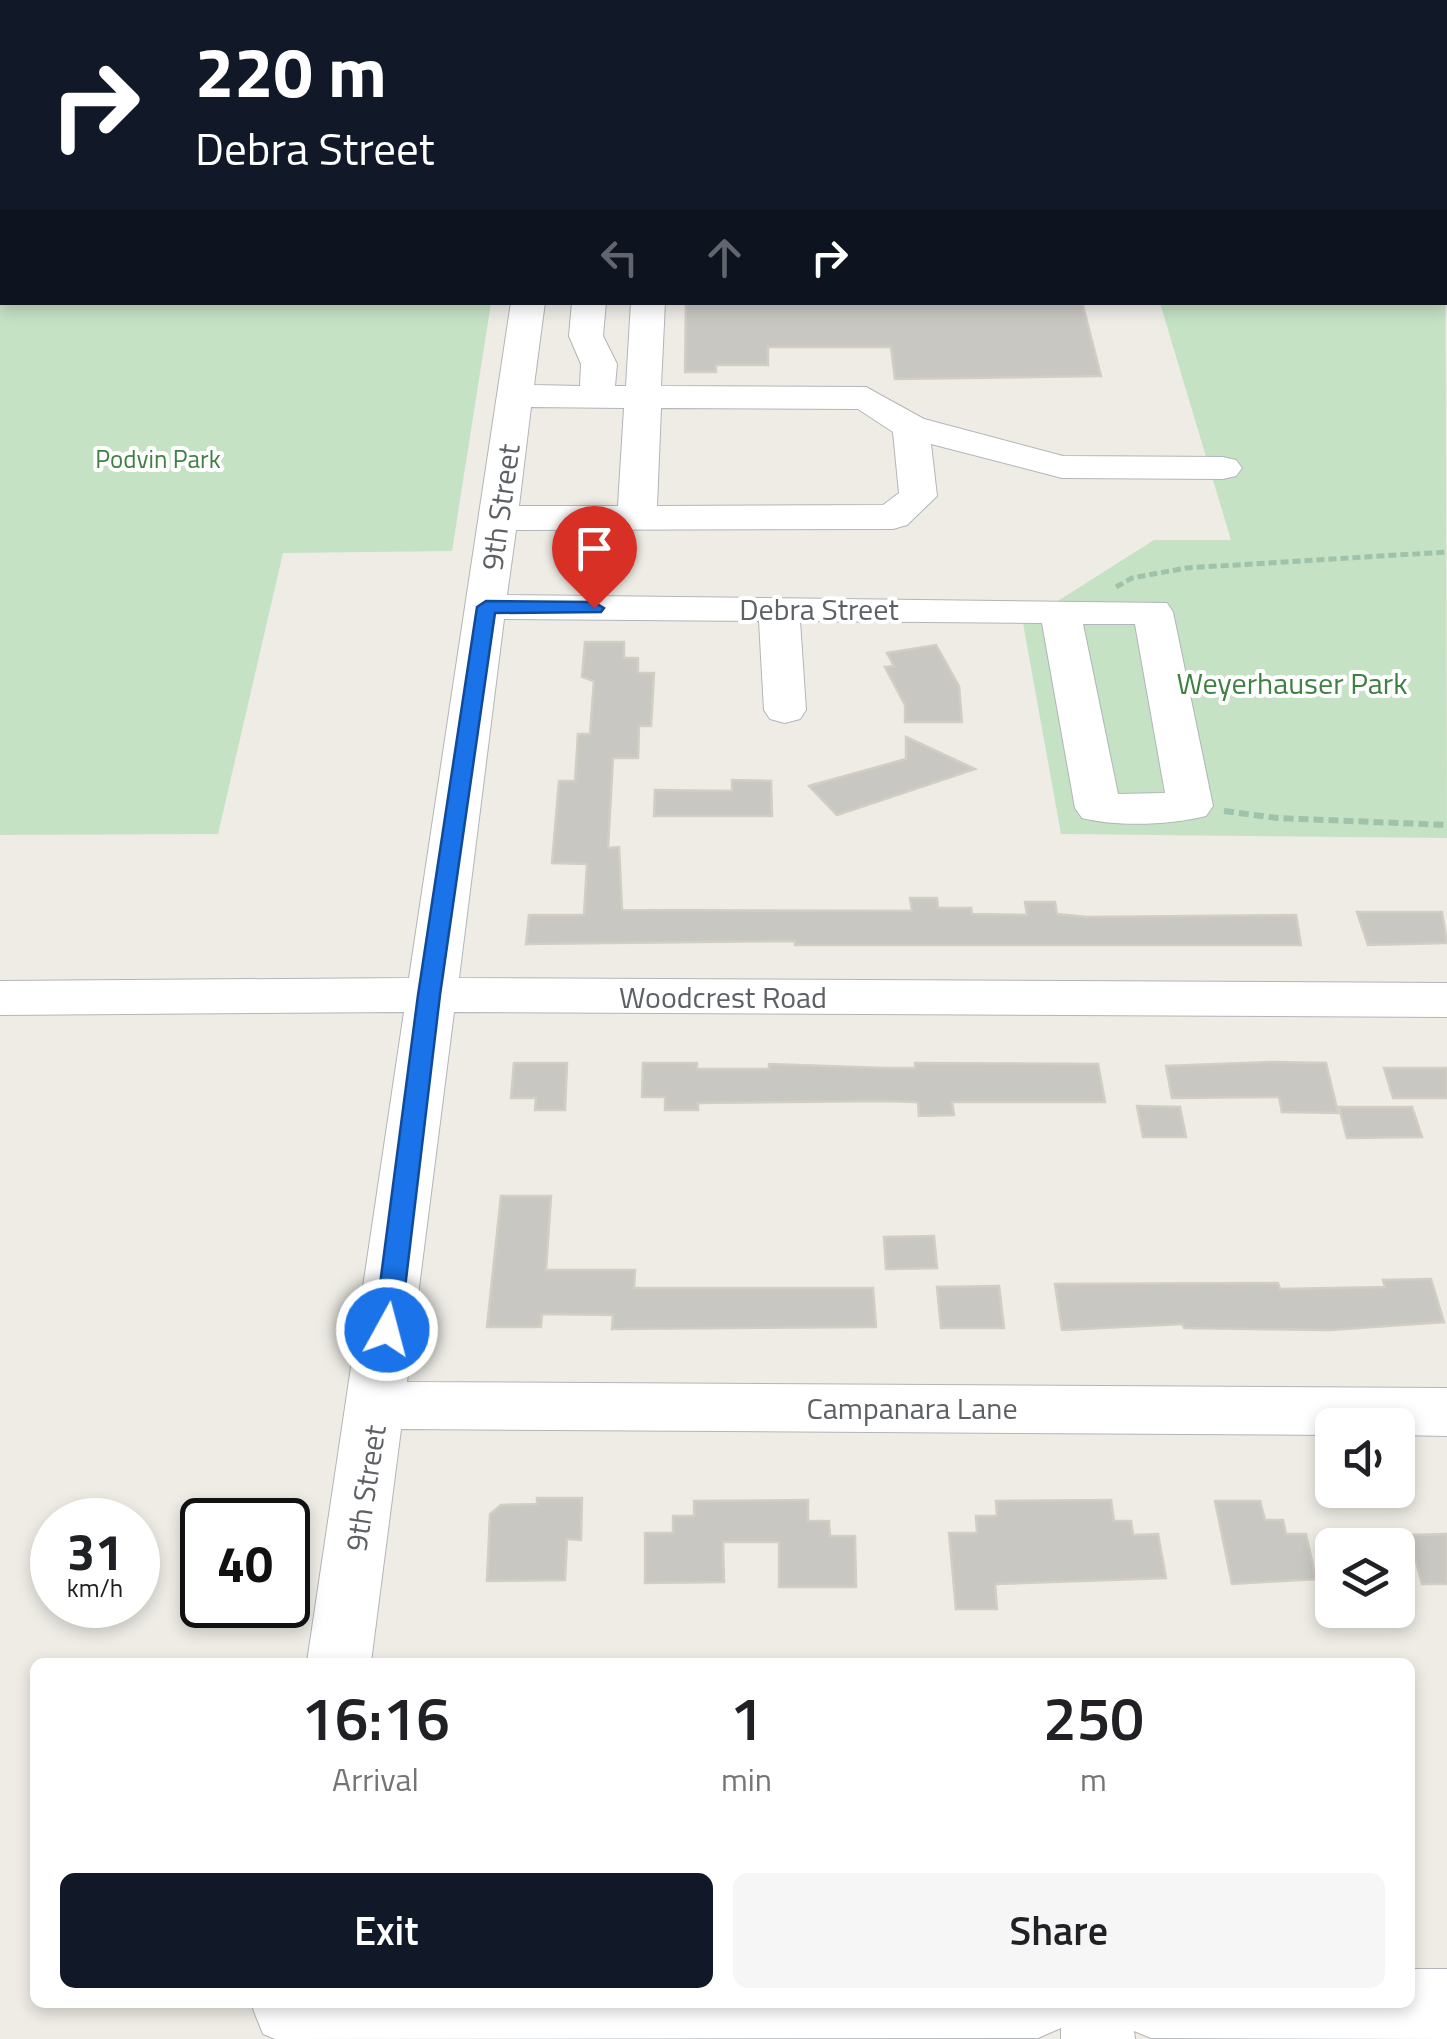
<!DOCTYPE html>
<html lang="en">
<head>
<meta charset="utf-8">
<style>
  :root { --surface:#fff; --page:#f6f6f6; --text:#202124; --muted:#757577; --accent:#111827 }
  body { margin:0; font-family:"Titillium Web",sans-serif; background:var(--page); color:var(--text); height:100vh; display:flex; flex-direction:column; font-size:38px; white-space:nowrap }
  * { box-sizing:border-box; margin:0 }
  p { font-size:32px; color:var(--muted) }
  .icon { flex:none; width:55px; height:55px; fill:none; stroke:currentColor; stroke-width:2; stroke-linecap:round; stroke-linejoin:round }
  .map { position:relative; flex:1; overflow:hidden }
  .drawer { position:absolute; left:30px; top:1658px; width:1385px; height:350px; display:flex; flex-direction:column; background:var(--surface); border-radius:15px; box-shadow:0 5px 15px #0003 }
  .drawer>* { flex:none }
  .banner { position:absolute; left:0px; top:0px; width:1448px; height:305px; box-shadow:0 5px 15px #0003; background:#111827; color:#fff; overflow:hidden }
  .buttons { position:absolute; left:1315px; top:1408px; display:grid; gap:20px }
  .buttons a { display:grid; place-items:center; width:100px; height:100px; border-radius:15px; background:var(--surface); box-shadow:0 5px 15px #0003; font-size:50px }
  .speed { position:absolute; left:30px; top:1498px; display:flex; gap:20px; font-size:50px; font-weight:700; text-align:center }
  .speed>* { display:grid; place-content:center; width:130px; height:130px; border-radius:50%; background:var(--surface); box-shadow:0 5px 15px #0003; line-height:1 }
  .speed small { font-size:25px; font-weight:400 }
  .speed .limit { border:5px solid #111; border-radius:15px; background:#fff; color:#111 }
  .pin { position:absolute; display:grid; place-items:center; width:85px; height:85px; color:#fff; margin:-102px -42px; border-radius:50% 50% 50% 0; rotate:-45deg; box-shadow:0 0 10px #0007 }
  .pin .icon { rotate:45deg }
  .me { position:absolute; width:110px; margin:-55px; rotate:7deg; stroke-linejoin:round; filter:drop-shadow(0 0 8px #0008) }
  .turn { display:flex; align-items:center; gap:35px; height:210px; padding:0 30px; font-size:45px }
  .turn .icon { width:130px; height:130px; stroke-width:2.5 }
  .turn b { display:block; font-size:70px; line-height:85px }
  .lanes { display:flex; align-items:center; height:95px; padding:0 30px; background:#0003; justify-content:center; gap:50px; direction:ltr }
  .lanes .off { opacity:.35 }
  .eta { display:flex; justify-content:space-evenly; align-items:center; height:170px; text-align:center }
  .eta b { font-size:60px; font-weight:600; line-height:70px }
  .button { display:flex; gap:20px; margin-top:auto; padding:20px 30px }
  .button a { flex:1; height:115px; border-radius:15px; background:var(--accent); color:#fff; font-size:40px; font-weight:600; line-height:115px; text-align:center }
  .button a+a { background:var(--page); color:var(--text) }
  .map>svg:first-child { display:block }
  .green { fill:#c5e2c5 }
  .building { fill:#c9c7c2; stroke:#d2cec4; stroke-width:2.5 }
  .lines { fill:none; stroke-linecap:round; stroke-linejoin:round }
  .minor-casing { stroke:#b2b5b9; stroke-width:2 }
  .path-far1 { stroke:#9fc2aa; stroke-width:5; stroke-dasharray:8 4; stroke-linecap:butt }
  .path { stroke:#9fc2aa; stroke-width:6; stroke-dasharray:10 5; stroke-linecap:butt }
  .minor { fill:#fff; fill-rule:evenodd }
  .route { fill:#1a73e8; stroke:#114b97; stroke-width:2.5 }
  .labels { text-anchor:middle; dominant-baseline:central; stroke-width:8; stroke-linejoin:round; paint-order:stroke }
  .far-park-label { font-size:25px; fill:#408043; stroke:#fff }
  .street-label { font-size:30px; fill:#5d6064; stroke:#fff }
  .park-label { font-size:30px; fill:#408043; stroke:#fff }
</style>
</head>
<body>
<div class="map">
<svg width="1447" height="2039" viewBox="0 0 1447 2039">
  <rect width="100%" height="100%" fill="#eeece5"/>
  <g class="green">
    <polygon points="0,97 2,302 491,303 452,551 283,553 218,834 0,835"/>
    <polygon points="1445,125 1447,838 1061,834 1023,623 1154,540 1231,540 1160,303 1445,302"/>
  </g>
  <g class="building">
    <polygon points="686,302 1082,302 1101,376 895,379 891,347 768,347 768,365 716,365 716,372 685,372"/>
    <polygon points="585,642 624,642 624,658 638,658 638,673 654,673 651,726 639,726 638,758 613,758 608,848 619,847 622,910 912,911 910,898 937,898 938,908 971,908 972,914 1027,915 1025,902 1055,902 1057,914 1087,917 1296,915 1301,945 795,945 795,941 526,944 529,915 584,915 587,864 552,863 559,781 575,781 578,734 590,734 594,681 582,677"/>
    <polygon points="936,645 959,686 962,722 905,722 905,705 885,667 894,666 887,653"/>
    <polygon points="906,737 975,769 837,815 809,786 906,759"/>
    <polygon points="732,780 771,781 772,816 654,816 655,790 732,791"/>
    <polygon points="1357,912 1442,912 1447,943 1368,945"/>
    <polygon points="1271,1062 1326,1063 1338,1113 1282,1112 1279,1097 1172,1098 1166,1066"/>
    <polygon points="514,1063 567,1063 565,1110 535,1110 536,1098 511,1098"/>
    <polygon points="643,1063 697,1063 697,1069 769,1069 769,1064 884,1068 915,1068 915,1063 1098,1064 1105,1102 952,1102 954,1115 919,1116 918,1102 884,1101 698,1103 698,1110 665,1110 665,1097 642,1097"/>
    <polygon points="1384,1068 1447,1068 1447,1098 1393,1098"/>
    <polygon points="1137,1106 1180,1107 1186,1137 1143,1137"/>
    <polygon points="1339,1107 1412,1107 1422,1137 1347,1138"/>
    <polygon points="501,1196 551,1196 546,1270 635,1270 634,1288 873,1288 876,1327 612,1329 613,1315 542,1314 541,1327 487,1327"/>
    <polygon points="934,1236 937,1268 886,1269 884,1237"/>
    <polygon points="1431,1279 1444,1322 1330,1330 1184,1328 1183,1324 1062,1330 1055,1284 1278,1283 1280,1289 1385,1287 1383,1280"/>
    <polygon points="999,1286 1004,1328 941,1328 937,1287"/>
    <polygon points="537,1498 582,1498 581,1540 567,1539 565,1580 487,1581 490,1514 501,1505 537,1504"/>
    <polygon points="808,1500 808,1521 829,1521 830,1536 855,1536 856,1587 779,1587 779,1542 723,1542 724,1582 645,1583 645,1533 673,1533 673,1516 694,1516 694,1501"/>
    <polygon points="1111,1500 1114,1521 1131,1521 1133,1535 1158,1534 1166,1578 995,1584 997,1609 956,1609 949,1533 977,1533 976,1516 997,1516 996,1501"/>
    <polygon points="1215,1501 1260,1501 1265,1520 1283,1520 1286,1534 1306,1534 1316,1579 1232,1584"/>
    <polygon points="1447,1534 1447,1584 1422,1584 1409,1535"/>
  </g>
  <g class="lines">
    <g class="minor-casing">
      <g id="minor">
        <path d="M511,302H545L534,385L580,386L581,364L569,336L572,302H606L603,336L617,364L615,386H626L631,302H665L661,386L866,387L924,419L1063,456L1223,457L1236,460L1242,468L1236,476L1223,479L1062,478L931,444L937,496L907,525L893,529L516,530L507,595L1167,603L1173,612L1213,806L1206,816C1170,825 1118,827 1082,818L1075,808L1042,623L800,621L806,710L800,719L785,723L770,719L764,710L759,621L504,619L459,978L1447,983V1017L454,1012L407,1382L1447,1388V1436L1398,1435V1425H1332V1435L401,1429L371,1662H307L404,1012L0,1015V981L409,978ZM531,407L624,408L618,506H519ZM661,408L858,409L893,432L899,493L883,505L657,506ZM1083,624H1135L1165,793L1118,794Z"/>
        <polygon points="1410,1969 1447,1969 1447,2039 1151,2038 1134,2031 1135,2039 1061,2039 1061,2028 1038,2038 275,2039 263,2034 253,2009 255,2002 1410,2002"/>
      </g>
    </g>
    <polyline class="path-far1" points="1116,587 1132,578 1186,568 1447,552"/>
    <polyline class="path" points="1224,811 1277,818 1447,825"/>
    <use href="#minor" class="minor"/>
  </g>
  <polygon class="route" points="594,602 604,608 601,612 495,613 440,995 400,1330 387,1341 374,1330 418,995 477,607 486,601"/>
  <g class="labels">
    <g class="far-park-label">
      <text x="158" y="459">Podvin Park</text>
    </g>
    <g class="street-label">
      <text transform="translate(500 507) rotate(-82)">9th Street</text>
      <text x="819" y="609">Debra Street</text>
      <text x="723" y="997">Woodcrest Road</text>
      <text x="912" y="1408">Campanara Lane</text>
      <text transform="translate(365 1488) rotate(-81)">9th Street</text>
    </g>
    <g class="park-label">
      <text x="1292" y="683">Weyerhauser Park</text>
    </g>
  </g>
</svg>
<div class="buttons">
<a><svg class="icon" aria-label="sound" viewBox="0 0 24 24"><path d="M4 9h4l5-4v14l-5-4H4zM17 9q2 3 0 6"/></svg></a>
<a><svg class="icon" aria-label="layers" viewBox="0 0 24 24"><path d="M12 4l9 5-9 5-9-5zM3 14l9 5 9-5"/></svg></a>
</div>
<div class="speed"><div>31<small>km/h</small></div><div class="limit">40</div></div>
<div class="pin" style="left:594px;top:608px;background:#d93025"><svg class="icon" aria-label="arrive" viewBox="0 0 24 24"><path d="M6 21V4h12l-3 4 3 4H6"/></svg></div>
<svg class="me" style="left:387px;top:1330px" viewBox="-20 -20 40 40"><circle r="17" fill="#1a73e8" stroke="#fff" stroke-width="3"/><path d="M0-11L8 9 0 5-8 9z" fill="#fff"/></svg>
<div class="banner">
<div class="turn"><svg class="icon" aria-label="right" viewBox="0 0 24 24"><path d="M7 20v-9h11M14 6l5 5-5 5"/></svg><div><b>220 m</b>Debra Street</div></div>
<div class="lanes"><svg class="icon off" aria-label="left" viewBox="0 0 24 24"><path d="M17 20v-9H6M10 6l-5 5 5 5"/></svg><svg class="icon off" aria-label="ahead" viewBox="0 0 24 24"><path d="M12 20V5M6 11l6-6 6 6"/></svg><svg class="icon" aria-label="right" viewBox="0 0 24 24"><path d="M7 20v-9h11M14 6l5 5-5 5"/></svg></div>
</div>
<section class="drawer">
<div class="eta">
<div><b>16:16</b><p>Arrival</p></div>
<div><b>1</b><p>min</p></div>
<div><b>250</b><p>m</p></div>
</div>
<div class="button"><a>Exit</a><a>Share</a></div>
</section>
</div>
</body>
</html>
